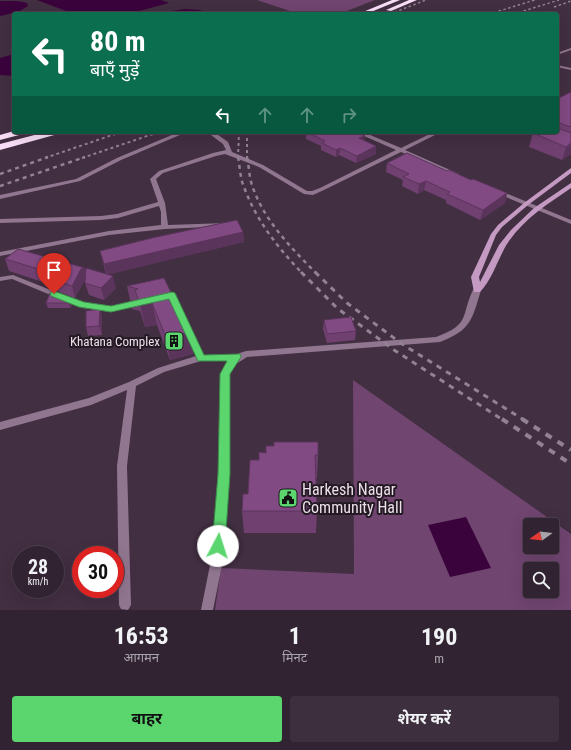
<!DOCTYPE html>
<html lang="hi">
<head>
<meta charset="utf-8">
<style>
  :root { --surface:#322332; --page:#3d2f3e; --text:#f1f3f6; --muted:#a8a4ac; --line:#4d404d; --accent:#5bd56e }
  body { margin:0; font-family:"Roboto Condensed","Noto Sans Devanagari",sans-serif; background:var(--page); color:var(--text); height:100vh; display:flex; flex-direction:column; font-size:15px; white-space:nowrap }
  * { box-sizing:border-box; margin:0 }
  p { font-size:13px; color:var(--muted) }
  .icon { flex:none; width:22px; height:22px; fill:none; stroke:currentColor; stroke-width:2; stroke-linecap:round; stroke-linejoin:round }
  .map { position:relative; height:610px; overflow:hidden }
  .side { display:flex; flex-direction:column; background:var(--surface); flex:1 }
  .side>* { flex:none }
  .guide { position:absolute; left:12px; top:12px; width:547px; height:122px; border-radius:4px; box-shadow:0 4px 16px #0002,0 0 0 1px var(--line); background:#0b6e4f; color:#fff; overflow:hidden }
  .needle { width:26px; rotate:256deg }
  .tools { position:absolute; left:523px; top:518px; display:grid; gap:8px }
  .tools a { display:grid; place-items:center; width:36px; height:36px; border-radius:4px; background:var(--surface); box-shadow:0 4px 16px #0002,0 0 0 1px var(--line); font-size:20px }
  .speed { position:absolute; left:12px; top:546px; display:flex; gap:8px; font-size:20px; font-weight:700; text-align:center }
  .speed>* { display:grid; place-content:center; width:52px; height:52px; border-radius:50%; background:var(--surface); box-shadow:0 4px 16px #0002,0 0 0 1px var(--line); line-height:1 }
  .speed small { font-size:10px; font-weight:400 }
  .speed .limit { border:6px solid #d22; background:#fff; color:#111 }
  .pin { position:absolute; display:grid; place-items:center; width:34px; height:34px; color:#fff; margin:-41px -17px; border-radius:50% 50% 50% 0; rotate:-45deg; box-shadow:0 0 4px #0007 }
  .pin .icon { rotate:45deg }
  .me { position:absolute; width:44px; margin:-22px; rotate:5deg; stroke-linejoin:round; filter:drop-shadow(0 0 3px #0008) }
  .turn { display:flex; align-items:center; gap:14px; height:84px; padding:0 12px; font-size:18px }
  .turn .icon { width:52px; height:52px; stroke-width:2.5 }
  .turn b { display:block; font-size:28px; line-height:34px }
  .lanes { display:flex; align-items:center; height:38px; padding:0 12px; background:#0003; justify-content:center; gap:20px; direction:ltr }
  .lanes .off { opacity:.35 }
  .eta { display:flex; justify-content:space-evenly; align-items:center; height:68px; text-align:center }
  .eta b { font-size:24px; font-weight:700; line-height:28px }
  .primary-button { display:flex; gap:8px; margin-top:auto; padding:8px 12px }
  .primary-button a { flex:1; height:46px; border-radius:4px; background:var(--accent); color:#111; font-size:16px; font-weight:700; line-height:46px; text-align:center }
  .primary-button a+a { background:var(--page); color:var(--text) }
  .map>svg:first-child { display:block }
  .green { fill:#704570; fill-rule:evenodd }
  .water { fill:#3a033c }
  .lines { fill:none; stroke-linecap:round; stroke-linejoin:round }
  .street { fill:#917690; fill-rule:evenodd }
  .secondary { fill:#c49ac3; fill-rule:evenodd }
  .highway { fill:#f8def7; fill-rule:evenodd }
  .rail-far4 { stroke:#928292; stroke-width:1.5; stroke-dasharray:2.5 2.5; stroke-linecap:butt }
  .rail-far3 { stroke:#928292; stroke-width:2; stroke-dasharray:3 3; stroke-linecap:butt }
  .rail-far2 { stroke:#928292; stroke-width:2.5; stroke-dasharray:4 4; stroke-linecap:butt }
  .rail-far1 { stroke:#928292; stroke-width:3; stroke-dasharray:5.5 5.5; stroke-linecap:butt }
  .rail { stroke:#928292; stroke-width:4; stroke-dasharray:7 7; stroke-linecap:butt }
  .wall { fill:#704071 }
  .shaded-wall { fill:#5b345c }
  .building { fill:#824a83; stroke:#5b345c }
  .route { fill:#5bd56e; stroke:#3b8a48 }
  .labels { text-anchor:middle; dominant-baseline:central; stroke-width:4; stroke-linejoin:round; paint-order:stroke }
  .poi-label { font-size:13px; fill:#ecdfeb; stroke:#231a23; text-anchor:end }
  .near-poi-label { font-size:16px; fill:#ecdfeb; stroke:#231a23; text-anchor:start }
</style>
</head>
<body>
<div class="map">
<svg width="571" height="610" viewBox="0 0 571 610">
  <rect width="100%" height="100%" fill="#422f42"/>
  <g class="green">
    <polygon points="257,0 375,0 339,14 299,14"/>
    <path d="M353,380L571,534V610H215L221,568L354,574ZM530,525H552V547H530ZM530,569H552V591H530Z"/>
  </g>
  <g class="water">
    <polygon points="37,0 161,0 169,3 128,14 74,14"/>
    <polygon points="0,1 18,1 27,3 28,6 18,12 0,16"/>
    <polygon points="186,9 200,10 208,14 161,14 171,11"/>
    <polygon points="14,54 14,76 0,75 0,58"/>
    <polygon points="466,517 491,568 450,577 428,525"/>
  </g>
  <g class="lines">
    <g class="street">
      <polygon points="571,48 571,50 557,55 557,53"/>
      <polygon points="557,65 571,68 571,70 557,67"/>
      <polygon points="179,132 187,132 121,160 80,181 0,199 0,195 76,179 117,158"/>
      <polygon points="207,132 214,132 228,142 232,152 263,165 307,191 312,191 320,188 396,150 355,132 363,132 401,148 434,132 441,132 405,150 459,174 456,176 454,175 401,152 324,190 313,195 304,194 259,167 225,154 216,156 163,173 156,179 165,203 168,225 227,223 230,225 229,226 165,229 109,235 0,256 0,252 109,231 161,225 161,212 159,206 118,218 101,220 0,223 0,219 101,216 117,214 158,202 150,179 159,171 213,153 226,150 223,144"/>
      <polygon points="498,190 571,220 571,224 496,193 496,191"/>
      <polygon points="13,275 83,303 111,306 141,299 145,302 144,304 111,312 82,308 12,279 0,281 0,277"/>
      <path d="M474,288H480L481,290C472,320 471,330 440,342L247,357L236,364L230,374L229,474L223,560L213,610H201L211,560L219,474L220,374L229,360L201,361L164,372L136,386L127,466L131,605L128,610L121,609L119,605L117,466L127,390L91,405L0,430V422L89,398L129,382L158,368L196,356L182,325L183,323H189L204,355L237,354L246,351L436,337C472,324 460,315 474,288Z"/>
    </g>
    <path class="secondary" d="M571,168V173L528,205L502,227L496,235L479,277L480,282L499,245L511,230L534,208L571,183V188C549,203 525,218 509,241C498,257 494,277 480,292H474L471,277L491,234L498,225L524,203Z"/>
    <g class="highway">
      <polygon points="392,0 400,0 366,14 358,14"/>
      <polygon points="409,0 417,0 391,11 386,10"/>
      <polygon points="14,131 24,132 23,134 0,140 0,135"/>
      <polygon points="46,132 59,132 58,134 0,150 0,144"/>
    </g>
    <g class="rail-far4">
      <polyline points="554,7 571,1"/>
      <polyline points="390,14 426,0"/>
      <polyline points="489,14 535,0"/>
      <polyline points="514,14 559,0"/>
    </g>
    <g class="rail-far3">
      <polyline points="247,132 247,158"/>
      <polyline points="45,158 121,132"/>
      <polyline points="82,158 159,132"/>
      <polyline points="238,158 239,132"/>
    </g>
    <g class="rail-far2">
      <path d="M238,157C240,167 240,178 244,187C256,220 278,248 302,273"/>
      <path d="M247,157C249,166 249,176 252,185C263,219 291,248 316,273"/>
      <polyline points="0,174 48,157"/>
      <polyline points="0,186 85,157"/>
    </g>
    <g class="rail-far1">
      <polyline points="301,272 337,308 394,350 503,420"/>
      <polyline points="315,272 347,303 402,344 524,420"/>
    </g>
    <g class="rail">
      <polyline points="502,419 571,464"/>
      <polyline points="522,419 571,450"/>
    </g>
  </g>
  <g class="wall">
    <polygon points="571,92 571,154 562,160 529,147 533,133 557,132 557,97 559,98"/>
    <polygon points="306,132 356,132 364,141 376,146 376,154 356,163 339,155 336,157 321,150 321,146 306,139"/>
    <polygon points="387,163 447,171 507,193 505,203 480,220 446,203 446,200 424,190 418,194 402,186 403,180 386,172"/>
    <polygon points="243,232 244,242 107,274 116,288 104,300 89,295 85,283 85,281 84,281 75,298 54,290 52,285 9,271 5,259 106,274 100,251"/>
    <polygon points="164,278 190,332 193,354 170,360 157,325 145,327 140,311 132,309 127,286"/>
    <polygon points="70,301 72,306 70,308 48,308 46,303"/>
    <polygon points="100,309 102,317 102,335 88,336 86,327"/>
    <polygon points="324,320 356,331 355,340 327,343 323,329"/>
    <polygon points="318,455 317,478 316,478 317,511 316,533 244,533 242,511 259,460"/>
  </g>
  <g class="shaded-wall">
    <polygon points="365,136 364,143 359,138"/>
    <polygon points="571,143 571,154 562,160 566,147"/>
    <polygon points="376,146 376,154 356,163 357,156"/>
    <polygon points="340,148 339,155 336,157 336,150"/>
    <polygon points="426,181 424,190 418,194 419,184"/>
    <polygon points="507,193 505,203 480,220 483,210"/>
    <polygon points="243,232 244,242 107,275 104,264"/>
    <polygon points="85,268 88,280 84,281 75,298 72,286 81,269"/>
    <polygon points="113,276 116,288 104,300 101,288"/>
    <polygon points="70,301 72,306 70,308 69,303"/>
    <polygon points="152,303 157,325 145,327 140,304"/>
    <polygon points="100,309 102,317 102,335 99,326"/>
    <polygon points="190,332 193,354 170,360 166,337"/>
  </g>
  <g class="building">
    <polygon points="571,92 571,127 557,122 557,121 559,120 557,120 557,97 559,98"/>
    <polygon points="557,128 571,133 571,143 566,147 533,133 535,132 557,132"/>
    <polygon points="307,132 356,132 365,136 359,138 376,146 357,156 340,148 336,150 322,143 325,141"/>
    <polygon points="407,153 447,171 449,170 471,180 473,179 507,193 483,210 447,194 450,192 426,181 419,184 403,177 409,174 387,163"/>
    <polygon points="237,220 243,232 104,264 100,251 156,237"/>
    <polygon points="18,249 85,268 81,269 72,286 50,278 52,273 5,259"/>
    <polygon points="86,268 113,276 101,288 85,283"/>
    <polygon points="164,278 190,332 166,337 152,303 140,304 135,290 138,289 127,286"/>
    <polygon points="50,293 70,301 69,303 46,303"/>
    <polygon points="100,309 99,326 86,327 86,311"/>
    <polygon points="351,317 356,331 327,334 324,320"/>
    <polygon points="274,442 318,442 318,455 315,455 317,511 242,511 243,494 248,494 250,460 259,460 259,452 266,453 266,446 274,446"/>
  </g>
  <polygon class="route" points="54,291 84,302 111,306 172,292 175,293 204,355 240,354 241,357 230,374 230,474 225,546 223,550 218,552 213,550 212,546 218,474 220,374 227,361 198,361 169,299 111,312 79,307 51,296 50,294 51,292"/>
  <defs>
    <g id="building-square" transform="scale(1)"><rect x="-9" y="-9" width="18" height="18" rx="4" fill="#5bd56e" stroke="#231a23"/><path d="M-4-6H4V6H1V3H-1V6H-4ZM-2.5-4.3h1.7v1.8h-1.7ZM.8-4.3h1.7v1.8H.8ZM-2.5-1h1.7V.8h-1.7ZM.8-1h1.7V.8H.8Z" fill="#111"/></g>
    <g id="civic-square" transform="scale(1)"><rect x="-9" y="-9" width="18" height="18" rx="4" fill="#5bd56e" stroke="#231a23"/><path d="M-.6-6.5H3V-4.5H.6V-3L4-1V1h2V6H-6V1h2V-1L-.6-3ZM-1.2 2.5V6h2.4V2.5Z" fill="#111"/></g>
  </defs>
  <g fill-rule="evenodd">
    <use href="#building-square" x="174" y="341"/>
    <use href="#civic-square" x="288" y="498"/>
  </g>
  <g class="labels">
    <g class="poi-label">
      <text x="160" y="341">Khatana Complex</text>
    </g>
    <g class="near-poi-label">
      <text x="302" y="489">Harkesh Nagar<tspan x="302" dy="18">Community Hall</tspan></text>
    </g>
  </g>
</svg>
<div class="tools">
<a><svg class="needle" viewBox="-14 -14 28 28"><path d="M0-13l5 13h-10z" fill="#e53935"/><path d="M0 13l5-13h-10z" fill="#a8a4ac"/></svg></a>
<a><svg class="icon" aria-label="search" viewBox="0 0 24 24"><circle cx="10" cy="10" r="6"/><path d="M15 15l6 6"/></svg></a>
</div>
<div class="speed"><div>28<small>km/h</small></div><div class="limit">30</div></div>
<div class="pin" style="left:54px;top:294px;background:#d93025"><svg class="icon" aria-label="arrive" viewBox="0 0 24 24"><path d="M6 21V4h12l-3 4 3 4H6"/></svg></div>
<svg class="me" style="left:218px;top:546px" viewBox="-20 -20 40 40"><circle r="19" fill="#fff"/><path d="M0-13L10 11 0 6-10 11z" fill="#5bd56e"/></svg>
<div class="guide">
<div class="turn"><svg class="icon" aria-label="left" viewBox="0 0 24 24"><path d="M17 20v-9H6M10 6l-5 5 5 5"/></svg><div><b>80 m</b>बाएँ मुड़ें</div></div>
<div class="lanes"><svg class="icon" aria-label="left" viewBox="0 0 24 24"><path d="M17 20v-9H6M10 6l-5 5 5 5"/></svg><svg class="icon off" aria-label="ahead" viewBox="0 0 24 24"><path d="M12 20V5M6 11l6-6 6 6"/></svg><svg class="icon off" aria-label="ahead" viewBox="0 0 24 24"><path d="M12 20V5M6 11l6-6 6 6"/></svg><svg class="icon off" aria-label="right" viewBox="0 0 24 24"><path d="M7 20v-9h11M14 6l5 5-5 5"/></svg></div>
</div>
</div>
<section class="side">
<div class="eta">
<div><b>16:53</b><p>आगमन</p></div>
<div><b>1</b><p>मिनट</p></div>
<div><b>190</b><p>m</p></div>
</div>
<div class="primary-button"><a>बाहर</a><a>शेयर करें</a></div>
</section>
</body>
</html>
